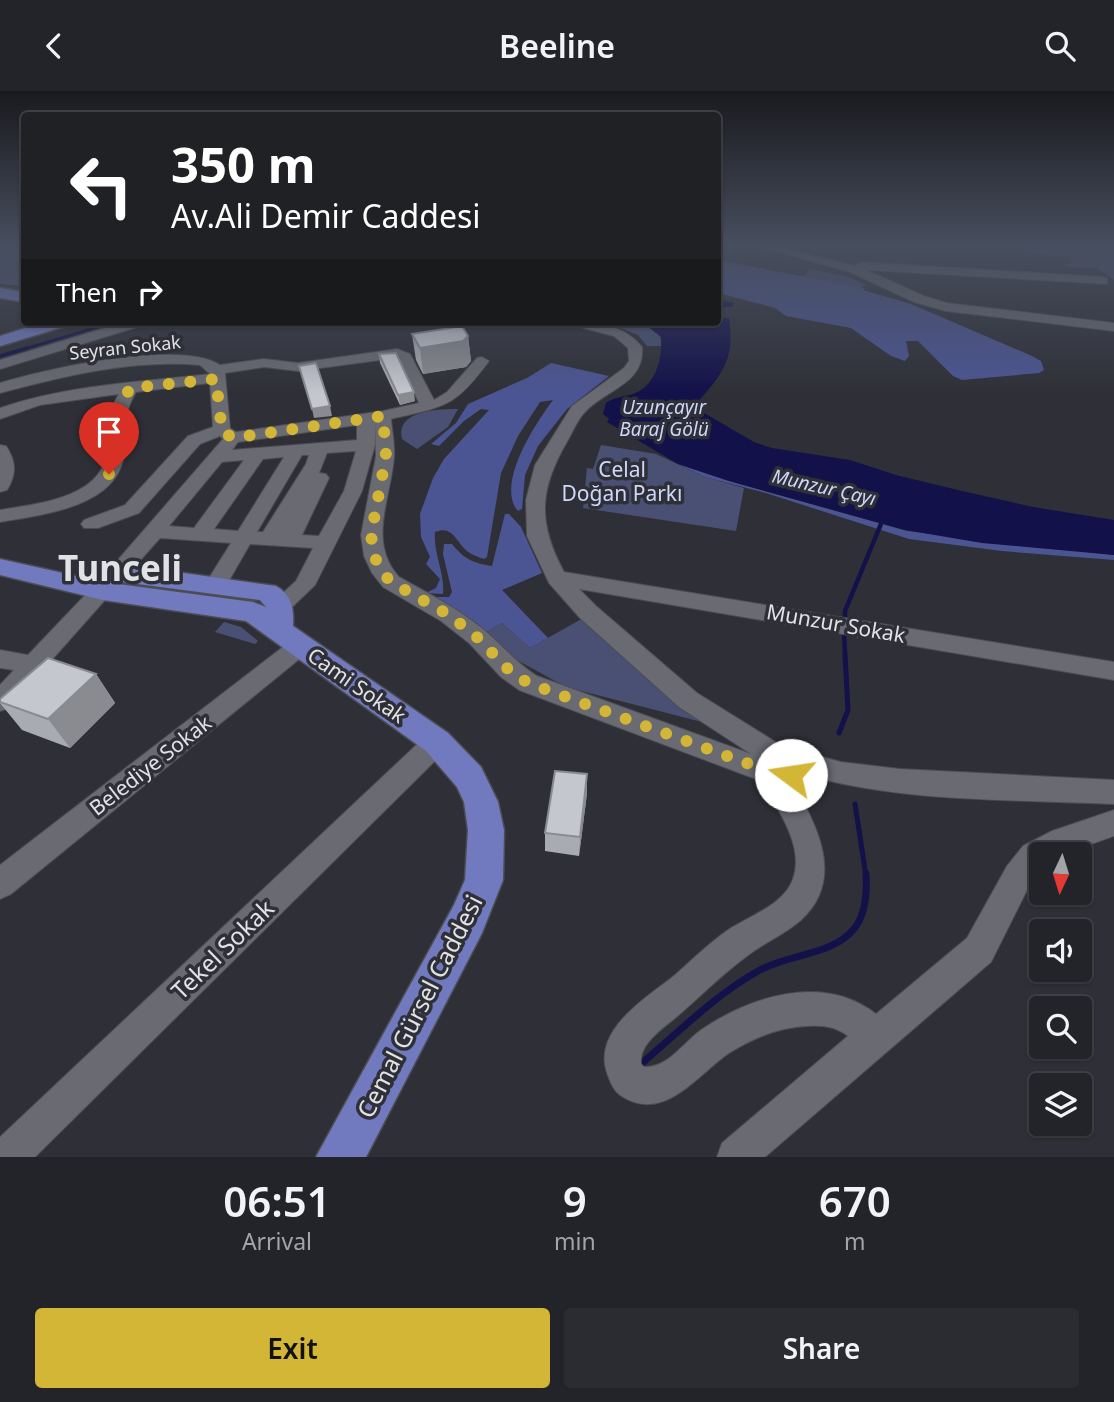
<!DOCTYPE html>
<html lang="en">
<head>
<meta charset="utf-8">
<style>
  :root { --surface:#232429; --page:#2b2c31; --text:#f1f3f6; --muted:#a3a4a8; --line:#404146; --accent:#d3b635 }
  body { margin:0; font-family:"Noto Sans",sans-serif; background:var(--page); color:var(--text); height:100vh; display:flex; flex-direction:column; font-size:26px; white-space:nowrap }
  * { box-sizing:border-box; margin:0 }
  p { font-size:23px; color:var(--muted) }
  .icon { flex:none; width:38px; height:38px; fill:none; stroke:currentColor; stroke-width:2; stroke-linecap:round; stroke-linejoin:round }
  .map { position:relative; height:1066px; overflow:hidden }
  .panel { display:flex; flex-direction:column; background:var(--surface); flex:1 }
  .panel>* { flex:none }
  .hud { position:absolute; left:21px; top:21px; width:700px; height:214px; border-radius:7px; box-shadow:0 2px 5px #0004,0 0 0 2px var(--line); background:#202124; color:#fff; overflow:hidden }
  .needle { width:46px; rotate:184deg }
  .controls { position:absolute; left:1029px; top:751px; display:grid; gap:14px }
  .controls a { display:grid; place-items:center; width:63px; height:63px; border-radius:7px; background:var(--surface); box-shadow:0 2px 5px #0004,0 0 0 2px var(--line); font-size:35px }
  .pin { position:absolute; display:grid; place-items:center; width:60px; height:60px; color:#fff; margin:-72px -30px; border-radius:50% 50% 50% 0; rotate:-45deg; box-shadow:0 0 7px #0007 }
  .pin .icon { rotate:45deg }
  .me { position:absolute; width:77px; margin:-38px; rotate:284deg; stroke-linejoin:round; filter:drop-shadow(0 0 5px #0008) }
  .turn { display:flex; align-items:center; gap:24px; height:147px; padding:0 35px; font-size:32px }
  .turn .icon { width:91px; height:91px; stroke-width:2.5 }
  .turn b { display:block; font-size:49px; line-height:60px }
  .then { display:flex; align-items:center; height:66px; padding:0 35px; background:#0003; gap:14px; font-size:26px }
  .eta { display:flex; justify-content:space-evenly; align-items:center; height:119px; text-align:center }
  .eta b { font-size:42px; font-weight:600; line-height:49px }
  .cta { display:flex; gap:14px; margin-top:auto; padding:14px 35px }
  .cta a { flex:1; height:80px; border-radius:7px; background:var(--accent); color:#111; font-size:28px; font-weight:600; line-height:80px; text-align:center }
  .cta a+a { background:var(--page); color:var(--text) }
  header { display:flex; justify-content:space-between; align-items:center; height:91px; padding:0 35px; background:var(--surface); font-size:32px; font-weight:600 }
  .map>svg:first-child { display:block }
  .green { fill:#495074 }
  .forest { fill:#4c5593 }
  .water { fill:#121149 }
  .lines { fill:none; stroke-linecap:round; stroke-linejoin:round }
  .stream-far4 { stroke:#121149; stroke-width:2.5 }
  .stream-far3 { stroke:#121149; stroke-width:3.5 }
  .stream-far2 { stroke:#121149; stroke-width:4.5 }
  .stream-far1 { stroke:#121149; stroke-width:5 }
  .stream { stroke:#121149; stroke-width:7 }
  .minor-casing { stroke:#4c4d52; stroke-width:2 }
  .major-casing { stroke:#4c4d52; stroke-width:3 }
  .minor { fill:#696a72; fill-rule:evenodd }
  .major { fill:#717abf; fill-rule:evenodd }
  .wall { fill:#a9abb2 }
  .shaded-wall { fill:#8a8b91 }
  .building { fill:#c5c7cf; stroke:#8a8b91; stroke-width:2 }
  .route { stroke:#d3b635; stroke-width:12; stroke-dasharray:0 21.6 }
  .labels { text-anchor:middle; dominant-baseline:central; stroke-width:7; stroke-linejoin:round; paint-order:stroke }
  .far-street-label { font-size:18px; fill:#e1e2e6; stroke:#2f3037 }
  .far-water-label { font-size:19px; font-style:italic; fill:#ced6fb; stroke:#2f3037 }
  .park-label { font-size:21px; fill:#cfd7fd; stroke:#2f3037 }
  .street-label { font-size:21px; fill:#e1e2e6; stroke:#2f3037 }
  .near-street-label { font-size:24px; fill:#e1e2e6; stroke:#2f3037 }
  .town-label { font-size:35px; font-weight:bold; fill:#e1e2e6; stroke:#2f3037 }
</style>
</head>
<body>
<header><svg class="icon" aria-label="back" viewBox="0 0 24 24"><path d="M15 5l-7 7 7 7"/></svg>Beeline<svg class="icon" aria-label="search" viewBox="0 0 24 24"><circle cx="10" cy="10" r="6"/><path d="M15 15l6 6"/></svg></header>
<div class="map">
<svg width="1114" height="1066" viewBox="0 0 1114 1066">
  <rect width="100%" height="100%" fill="#2f3037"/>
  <g class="green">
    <polygon points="0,154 24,154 24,195 0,193"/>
    <polygon points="1098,154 1114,154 1114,189 1097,177 1069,176 1065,173 1074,172 1068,165 1032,163 1028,156 1090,156"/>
    <polygon points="809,178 846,185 867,194 860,196 804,186"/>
    <path d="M605,231C625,231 663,226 661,255H647L638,244Z"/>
    <path d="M458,318L448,336L417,358L402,348C395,319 439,318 458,318Z"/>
    <polygon points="601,354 656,363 705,386 744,397 736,440 583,417 587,377 593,378"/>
    <polygon points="585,526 733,639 566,596 515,568 484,542 502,532 530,557"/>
    <polygon points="224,531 241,536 258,550 255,553 215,541"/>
  </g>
  <g class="forest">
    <polygon points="718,169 865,197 863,199 911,213 1032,265 1041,270 1044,279 1039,282 962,289 953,285 918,250 906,250 909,265 905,270 891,265 851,237 786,225 775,217 718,202"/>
    <path d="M551,272L609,285L567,318L538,355L525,384L522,418L518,420C495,393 536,332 553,309L540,311L518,345L501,382L487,466L484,468C478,466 472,464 467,460C456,451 453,434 435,441C433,462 445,482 443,503L426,502L436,497L440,488L426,473L430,466L421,446L420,423L433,387L444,368L489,319L481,318L464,330L439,355L431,353L456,332L468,313L527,287Z"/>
    <polygon points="678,373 729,390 907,440 1114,464 1114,469 1002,460 909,448 766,402 705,386"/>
    <path d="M505,423H509L521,436L542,482L502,499L548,547L530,557L502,532L484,542L436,506H449L452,501L443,463L444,453H452C464,468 473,472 492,475Z"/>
  </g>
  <path class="water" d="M718,208L734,212L732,216H720V227H729C735,268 723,282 698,311L699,319L754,351L772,357L850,369L896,384L962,400L1033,416L1114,429V464L982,452L905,439L729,390L678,373L607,331L609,328L603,323L606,312C614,306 624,306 633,303C655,296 663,268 661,246L642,231H718Z"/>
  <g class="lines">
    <polyline class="stream-far4" points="21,259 114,231"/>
    <polyline class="stream-far3" points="0,265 27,257"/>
    <g class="stream-far2">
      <polyline points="845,530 845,520 883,428"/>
      <polyline points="844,539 845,564"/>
    </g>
    <g class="stream-far1">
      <polyline points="839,642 848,619 845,563"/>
      <polyline points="855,713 866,785"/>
    </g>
    <path class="stream" d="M642,972C680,940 716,903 760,879C788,863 832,864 853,839C866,825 867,801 866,783"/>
    <g class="minor-casing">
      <g id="minor">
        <polygon points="753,154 771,154 855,175 861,171 1103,186 1107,187 1107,193 866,179 924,205 947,212 1114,232 1114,240 946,220 914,211 850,181"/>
        <polygon points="125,231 146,231 144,234 0,278 0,269"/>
        <path d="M570,231C598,231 624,234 642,256C645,293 606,298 585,321C578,328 573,340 568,349C539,398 537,431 564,481L1114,571V589L579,498L596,515L697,602L782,655L841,671L900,678L1114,689V713C1010,708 900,712 799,682L793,693C818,735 845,789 801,829C785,843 764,852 747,865C721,884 699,907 674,928C660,939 639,954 641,973L644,976C668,977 683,952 701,939C751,905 823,882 876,923L967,847L1007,775L1023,755L1052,740L1114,719V745L1063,763H1041V778L1029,795L991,871L765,1066H717L722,1052L848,945C836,936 824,934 808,935C779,936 753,947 729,962C698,983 663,1034 620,1004C613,999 610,990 607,982C592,938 648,906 675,884C692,869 709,852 728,839C749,825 784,814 793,788C805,755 777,717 761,690L519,599L501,586L469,552L441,530L383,496L372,482L364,465L361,444L376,365L375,331V354L362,400L315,494L289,519L281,522L273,519L270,514L296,490L313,457L250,453L223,500L215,502L207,500L204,495L231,452L160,447L9,617L0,620V594L14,579L0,577V559L28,564L110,478L223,348L220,345L200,353L139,422L98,437H84L81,433L84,429L125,414L188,345L213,336L210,292L136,301C119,330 130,341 123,369C112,417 40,424 0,431V419C36,413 102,407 107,361C109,339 106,323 119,303L40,314L0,328V317C67,294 140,291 210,283L200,274C132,268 65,285 0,302V292C45,278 181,248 220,274L264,268L298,272L397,258L410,263L434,309L447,301L477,267L482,266L489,270C454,317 446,315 391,328C392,340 395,354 394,366C391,407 367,451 399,486C428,502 457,517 483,538C502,554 516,572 537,585L751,663L679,616L580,527L549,492L527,445L526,409L535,374L572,315L624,277L629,270L628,257L614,245L572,234ZM395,267L399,269L419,312L383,320L236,341L230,337L225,282L264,276L298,280ZM357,334V349L232,359L238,351ZM356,360L344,400L319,445L302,444L329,387L326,383L319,382L327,362ZM302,364H309L306,373L263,441H257ZM284,366L238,440L214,438L263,368ZM244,369L194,437L169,435L222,371Z"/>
        <path d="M0,354L6,355C16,370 17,383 7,399L0,401Z"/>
        <polygon points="300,546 308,549 312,555 308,561 11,803 0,808 0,774 292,549"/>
        <polygon points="437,640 446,643 450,651 446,659 35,1066 0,1066 0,1046 428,643"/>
      </g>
    </g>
    <g class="major-casing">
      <g id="major">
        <polygon points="0,197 24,201 24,211 0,207"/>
        <polygon points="45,231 68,231 66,235 0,255 0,245"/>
        <path d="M0,468L103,491L253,511L266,516L260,509L99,488L90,485L86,479L90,473L99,470L276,495C292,504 294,518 293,535L448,642L481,676L498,711L504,739L503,789L482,842L366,1066H316L454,814L465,789L468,739L464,711L457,696L426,660L246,530L103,509L0,484Z"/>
      </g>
    </g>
    <use href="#minor" class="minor"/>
    <use href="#major" class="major"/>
  </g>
  <g class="wall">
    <polygon points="412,243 468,245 471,270 466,276 423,283 416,269"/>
    <polygon points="379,263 415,310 400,314 380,272"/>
    <polygon points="96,583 115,612 70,657 22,639 0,612 0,608"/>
    <polygon points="587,702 579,765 545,760 545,742"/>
  </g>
  <g class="shaded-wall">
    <polygon points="468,245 471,270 466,276 423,283 420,257"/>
    <polygon points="414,301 415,310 400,314 398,304"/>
    <polygon points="330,315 332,325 314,327 312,318"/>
    <polygon points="96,583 115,612 70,657 48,628"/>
    <polygon points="587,683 587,702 579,765 580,746"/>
  </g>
  <g class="building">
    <polygon points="462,235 468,245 463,250 420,257 412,243"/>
    <polygon points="396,262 414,301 398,304 379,263"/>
    <polygon points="316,272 330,315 312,318 299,275"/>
    <polygon points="48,567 96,583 48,628 0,611 0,608"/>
    <polygon points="555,680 587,683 580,746 545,742"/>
  </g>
  <linearGradient id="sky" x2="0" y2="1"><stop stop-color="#1a1a1e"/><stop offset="0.51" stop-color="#474e5e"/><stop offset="1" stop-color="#474e5e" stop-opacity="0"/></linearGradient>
  <rect width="1114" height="303" fill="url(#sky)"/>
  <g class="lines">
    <polyline class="route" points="109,383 114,372 117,320 130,297 216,288 222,340 233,347 383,325 386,365 371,444 374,465 383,482 391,491 449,524 477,546 510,580 528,592 771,681 791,684"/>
  </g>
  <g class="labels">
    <g class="far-street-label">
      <text transform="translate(125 256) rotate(-6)">Seyran Sokak</text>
    </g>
    <g class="far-water-label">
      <text x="664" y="316">Uzunçayır<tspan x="664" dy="22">Baraj Gölü</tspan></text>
      <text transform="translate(824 396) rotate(13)">Munzur Çayı</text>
    </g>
    <g class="park-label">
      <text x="622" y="378">Celal<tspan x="622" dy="24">Doğan Parkı</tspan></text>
    </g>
    <g class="street-label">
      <text transform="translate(836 532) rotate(10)">Munzur Sokak</text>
      <text transform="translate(357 594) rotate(35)">Cami Sokak</text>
      <text transform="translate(150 674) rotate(-38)">Belediye Sokak</text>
    </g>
    <g class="near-street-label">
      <text transform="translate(222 858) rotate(-44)">Tekel Sokak</text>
      <text transform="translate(419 915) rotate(-63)">Cemal Gürsel Caddesi</text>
    </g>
    <g class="town-label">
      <text x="120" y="476">Tunceli</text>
    </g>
  </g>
</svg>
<div class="controls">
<a><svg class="needle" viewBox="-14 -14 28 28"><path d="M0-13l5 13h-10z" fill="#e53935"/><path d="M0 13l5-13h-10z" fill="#a3a4a8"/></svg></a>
<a><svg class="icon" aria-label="sound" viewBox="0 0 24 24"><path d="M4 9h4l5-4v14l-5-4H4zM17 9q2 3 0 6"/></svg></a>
<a><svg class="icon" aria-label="search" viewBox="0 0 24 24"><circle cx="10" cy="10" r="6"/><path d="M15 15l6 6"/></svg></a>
<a><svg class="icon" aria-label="layers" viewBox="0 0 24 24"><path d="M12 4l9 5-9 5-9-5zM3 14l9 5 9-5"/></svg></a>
</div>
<div class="pin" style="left:109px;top:383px;background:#d93025"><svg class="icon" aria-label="arrive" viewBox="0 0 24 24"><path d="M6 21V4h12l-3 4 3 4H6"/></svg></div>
<svg class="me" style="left:791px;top:684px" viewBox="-20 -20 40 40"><circle r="19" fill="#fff"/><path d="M0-13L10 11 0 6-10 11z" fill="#d3b635"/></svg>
<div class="hud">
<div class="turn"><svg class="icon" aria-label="left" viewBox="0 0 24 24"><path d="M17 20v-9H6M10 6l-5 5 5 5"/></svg><div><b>350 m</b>Av.Ali Demir Caddesi</div></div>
<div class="then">Then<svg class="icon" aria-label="right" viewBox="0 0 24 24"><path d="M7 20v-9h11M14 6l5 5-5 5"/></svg></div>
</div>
</div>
<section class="panel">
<div class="eta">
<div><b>06:51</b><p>Arrival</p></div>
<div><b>9</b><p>min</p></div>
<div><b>670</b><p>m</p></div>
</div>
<div class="cta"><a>Exit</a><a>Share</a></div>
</section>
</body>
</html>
